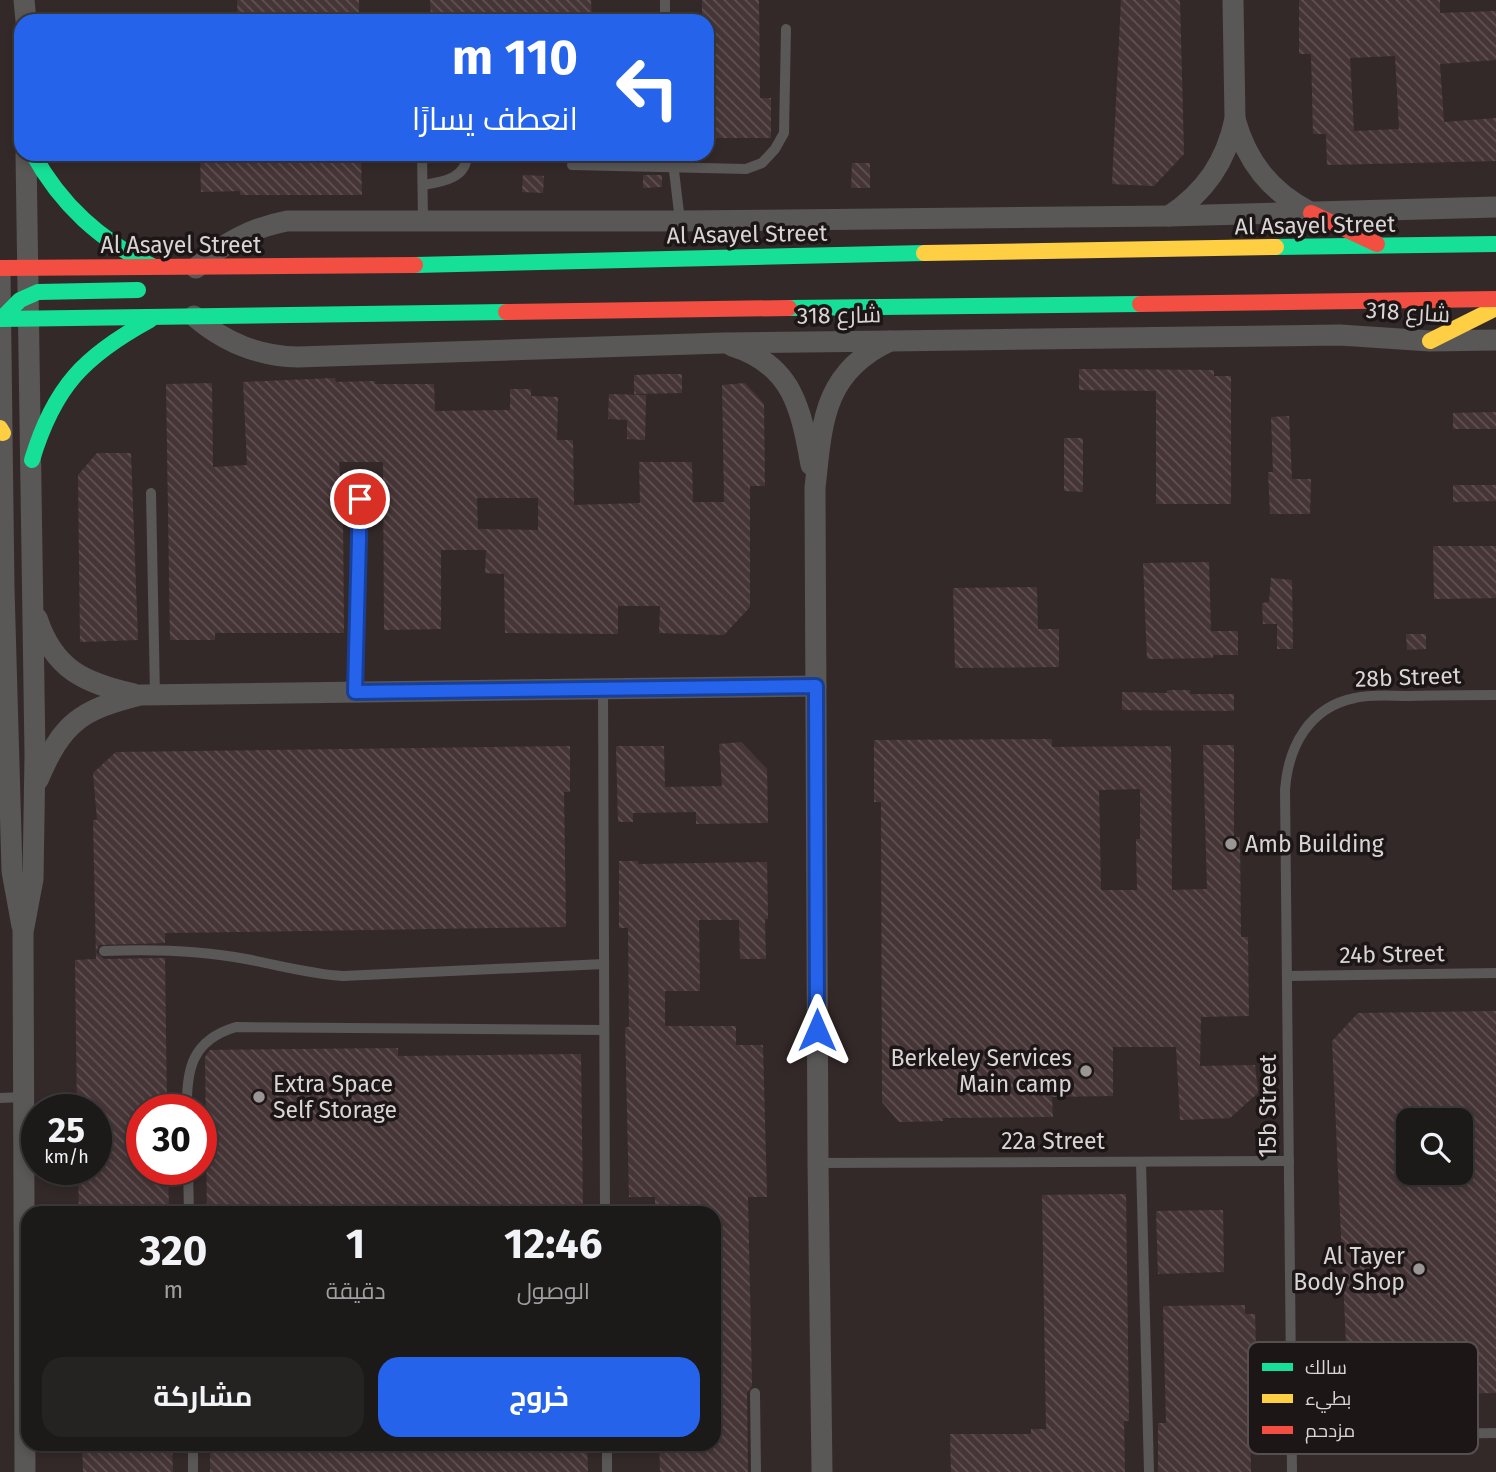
<!DOCTYPE html>
<html lang="ar">
<head>
<meta charset="utf-8">
<style>
  :root { --surface:#1c1919; --page:#252222; --text:#f1f3f6; --muted:#a0a0a2; --line:#3a3838; --accent:#2563eb }
  body { margin:0; font-family:"Fira Sans",Cairo,sans-serif; background:var(--page); color:var(--text); direction:rtl; height:100vh; display:flex; flex-direction:column; font-size:26px; white-space:nowrap }
  * { box-sizing:border-box; margin:0 }
  p { font-size:23px; color:var(--muted) }
  .icon { flex:none; width:38px; height:38px; fill:none; stroke:currentColor; stroke-width:2; stroke-linecap:round; stroke-linejoin:round }
  .map { position:relative; flex:1; overflow:hidden; direction:ltr }
  .drawer { position:absolute; left:21px; top:1206px; width:700px; height:245px; display:flex; flex-direction:column; background:var(--surface); border-radius:21px; box-shadow:0 4px 10px #0003,0 0 0 2px var(--line); direction:rtl }
  .drawer>* { flex:none }
  .top-card { position:absolute; left:14px; top:14px; width:700px; height:147px; border-radius:21px; box-shadow:0 4px 10px #0003,0 0 0 2px var(--line); direction:rtl; background:#2563eb; color:#fff; overflow:hidden }
  .tools { position:absolute; left:1396px; top:1108px; display:grid; gap:14px }
  .tools a { display:grid; place-items:center; width:77px; height:77px; border-radius:14px; background:var(--surface); box-shadow:0 4px 10px #0003,0 0 0 2px var(--line); font-size:35px }
  .speed { position:absolute; left:21px; top:1094px; display:flex; gap:14px; font-size:35px; font-weight:700; text-align:center }
  .speed>* { display:grid; place-content:center; width:91px; height:91px; border-radius:50%; background:var(--surface); box-shadow:0 4px 10px #0003,0 0 0 2px var(--line); line-height:1 }
  .speed small { font-size:18px; font-weight:400 }
  .speed .limit { border:10px solid #d22; background:#fff; color:#111 }
  .pin { position:absolute; display:grid; place-items:center; width:60px; height:60px; color:#fff; margin:-30px; border:4px solid #fff; border-radius:50%; box-shadow:0 2px 7px #0007 }
  .me { position:absolute; width:77px; margin:-38px; rotate:0deg; stroke-linejoin:round; filter:drop-shadow(0 0 5px #0008) }
  .turn { display:flex; align-items:center; gap:24px; height:147px; padding:0 21px; font-size:32px }
  .turn .icon { width:91px; height:91px; stroke-width:2.5 }
  .turn b { display:block; font-size:49px; line-height:60px }
  .eta { display:flex; justify-content:space-evenly; align-items:center; height:119px; text-align:center }
  .eta b { font-size:42px; font-weight:700; line-height:49px }
  .action { display:flex; gap:14px; margin-top:auto; padding:14px 21px }
  .action a { flex:1; height:80px; border-radius:21px; background:var(--accent); color:#fff; font-size:28px; font-weight:700; line-height:80px; text-align:center }
  .action a+a { background:var(--page); color:var(--text) }
  .map>svg:first-child { display:block }
  .built { fill:#342929; fill-rule:evenodd }
  .building { fill:url(#building-back-hatch); fill-rule:evenodd }
  .lines { fill:none; stroke-linecap:round; stroke-linejoin:round }
  .lane { stroke:#5a5757; stroke-width:10 }
  .street { stroke:#5a5757; stroke-width:21 }
  .fast { stroke:#16e098; stroke-width:16 }
  .slow { stroke:#ffcf43; stroke-width:16 }
  .jam { stroke:#f24e42; stroke-width:16 }
  .route-casing { stroke:#184099; stroke-width:18 }
  .route { stroke:#2563eb; stroke-width:12 }
  .poi-dot { fill:#9b9696; stroke:#1c1616; stroke-width:2.5 }
  .labels { text-anchor:middle; dominant-baseline:central; stroke-width:7; stroke-linejoin:round; paint-order:stroke }
  .street-label { font-size:23px; fill:#dad5d5; stroke:#1c1616 }
  .poi-label { font-size:23px; fill:#dad5d5; stroke:#1c1616; text-anchor:start }
  .key { fill:#1c1616; stroke:#554f4f; stroke-width:2 }
  .key-label { font-size:19px; fill:#dad5d5 }
</style>
</head>
<body>
<div class="map">
<svg width="1496" height="1472" viewBox="0 0 1496 1472">
  <defs>
    <pattern id="building-back-hatch" width="6" height="6" patternUnits="userSpaceOnUse" patternTransform="scale(1.75)"><rect width="6" height="6" fill="#463536"/><path d="M-1 5l2 2M0 0l6 6M5-1l2 2" fill="none" stroke="#605152"/></pattern>
  </defs>
  <rect width="100%" height="100%" fill="#252121"/>
  <path class="built" d="M0,0H1496V1472H0ZM21,21H707V154H21ZM37,1110H96V1169H37ZM142,1110H201V1169H142ZM1409,1120H1461V1172H1409ZM28,1213H714V1444H28Z"/>
  <g class="building">
    <polygon points="237,0 359,0 359,21 238,21"/>
    <polygon points="430,0 591,0 592,21 431,21"/>
    <polygon points="702,0 759,0 760,98 771,98 771,138 707,138 707,21 702,21"/>
    <polygon points="1121,0 1180,0 1184,154 1154,186 1112,184"/>
    <path d="M1299,0H1440V13L1496,11V60L1440,64L1444,122L1496,118V161L1327,165L1326,134H1313L1311,54H1299ZM1395,56L1399,129L1354,131L1350,58Z"/>
    <polygon points="200,154 361,154 362,195 240,195 240,191 201,192"/>
    <polygon points="852,163 870,163 870,188 851,188"/>
    <polygon points="523,175 544,176 543,193 522,192"/>
    <polygon points="643,175 662,175 662,187 643,188"/>
    <polygon points="1079,369 1214,370 1214,376 1231,376 1231,504 1156,504 1156,391 1079,390"/>
    <polygon points="662,374 682,374 682,393 634,394 634,375"/>
    <path d="M335,378L336,382L375,381V384H434L435,411L510,410V389H531V396L558,397L557,440H573L574,505L640,503L639,462H692L693,502H724L722,385L745,383L764,404L765,486H750V607L724,635L659,633L660,606H618V634L505,633L504,574L485,573L486,550H441V629L384,630L383,462H339L343,514L344,633H215V640H170L166,384L212,383L213,467L247,465L243,382ZM477,498H538V530L478,529Z"/>
    <polygon points="609,394 646,395 645,440 627,439 627,420 608,419"/>
    <polygon points="1496,412 1496,429 1453,429 1453,413"/>
    <polygon points="1289,416 1292,479 1311,479 1310,514 1270,514 1268,472 1273,472 1271,417"/>
    <polygon points="1064,438 1083,438 1083,492 1064,491"/>
    <polygon points="97,453 131,453 138,640 80,642 78,475"/>
    <polygon points="1453,485 1496,485 1496,501 1453,502"/>
    <polygon points="1433,546 1496,546 1496,598 1434,599"/>
    <polygon points="1209,562 1211,631 1238,631 1238,655 1213,655 1213,658 1147,659 1143,563"/>
    <polygon points="1271,578 1292,580 1293,649 1277,649 1277,624 1263,624 1262,603 1269,602"/>
    <polygon points="1037,587 1038,629 1059,629 1059,667 955,668 953,588"/>
    <polygon points="1406,634 1426,634 1426,649 1407,650"/>
    <polygon points="1167,690 1190,690 1190,694 1234,694 1234,711 1122,710 1122,692 1167,693"/>
    <path d="M1052,739V747L1171,746L1172,890L1207,889L1203,745H1234V837H1240L1241,937H1248L1249,1016L1201,1017L1200,1066L1255,1065L1258,1093L1230,1118L1180,1120L1176,1047H1113V1096L1052,1097L1053,1117L943,1118V1121L899,1122L882,1102L881,802H874V740ZM1140,789V839H1136L1137,890H1101L1099,790Z"/>
    <polygon points="741,742 767,769 768,823 696,824 696,812 633,813 633,822 618,822 616,746 664,746 665,787 722,786 719,744"/>
    <polygon points="570,746 570,792 564,792 566,927 165,933 165,943 99,945 96,952 104,959 165,958 167,1110 142,1110 142,1169 168,1169 169,1213 79,1213 78,1169 96,1169 96,1110 77,1110 75,960 96,959 93,820 97,820 93,773 116,752"/>
    <polygon points="619,861 638,861 638,864 767,862 768,919 765,919 766,959 740,959 739,920 699,920 700,991 665,991 665,1026 736,1026 736,1045 763,1045 767,1197 748,1197 752,1386 747,1393 748,1472 660,1472 659,1444 714,1444 714,1213 655,1213 655,1197 629,1197 625,1027 629,1027 628,928 619,928"/>
    <path d="M1496,1011V1393L1375,1395L1347,1365L1332,1041L1358,1013ZM1409,1120H1461V1172H1409Z"/>
    <polygon points="398,1048 398,1056 581,1054 583,1213 207,1213 205,1057 210,1050"/>
    <polygon points="1126,1194 1129,1421 1124,1421 1125,1472 951,1472 950,1434 1031,1434 1031,1429 1046,1429 1042,1195"/>
    <polygon points="1223,1210 1224,1272 1158,1274 1156,1211"/>
    <polygon points="1245,1305 1245,1314 1255,1314 1258,1417 1250,1417 1251,1472 1158,1472 1158,1423 1166,1423 1163,1306"/>
    <polygon points="82,1444 172,1444 173,1472 83,1472"/>
    <polygon points="210,1444 587,1444 588,1472 210,1472"/>
  </g>
  <g class="lines">
    <g class="lane">
      <polyline points="665,0 665,21"/>
      <polyline points="422,154 423,220"/>
      <polyline points="672,154 680,221"/>
      <polyline points="572,165 746,169 762,163 775,149 784,133 786,29"/>
      <path d="M423,185C441,182 467,179 467,154"/>
      <polyline points="151,493 155,695"/>
      <polyline points="603,690 605,1213"/>
      <polyline points="355,692 360,499"/>
      <path d="M104,951C152,949 199,950 246,959C278,965 310,974 343,976L604,964"/>
      <polyline points="1288,976 1496,973"/>
      <polyline points="0,1098 24,1097"/>
      <path d="M187,1110C186,1069 192,1040 236,1027L604,1030"/>
      <polyline points="1141,1162 1149,1472"/>
      <polyline points="818,1163 1289,1161"/>
      <polyline points="188,1169 189,1213"/>
      <polyline points="755,1393 756,1472"/>
      <polyline points="1292,1436 1496,1433"/>
      <polyline points="193,1444 193,1472"/>
      <polyline points="607,1444 607,1472"/>
      <path d="M1292,1472L1285,790C1288,747 1309,707 1355,698C1372,694 1391,696 1409,696C1438,695 1467,695 1496,695"/>
    </g>
    <g class="street">
      <polyline points="24,0 26,21"/>
      <path d="M1235,119C1247,162 1270,191 1310,212"/>
      <path d="M1169,216C1205,192 1226,162 1235,119L1233,0"/>
      <path d="M196,268C223,243 251,228 287,221H680L1169,216L1496,207"/>
      <polyline points="0,273 4,588 12,871 22,926"/>
      <path d="M194,316C225,343 258,356 298,357L723,343L891,341L1340,335L1430,341L1496,340"/>
      <path d="M732,346C793,365 801,409 811,465"/>
      <path d="M37,618C54,670 85,683 134,694"/>
      <path d="M38,780C62,723 80,710 140,695L816,686"/>
      <polyline points="25,1472 23,932 33,879 35,755 26,154"/>
      <path d="M822,1472L818,1163L815,488C822,423 823,372 890,341"/>
    </g>
    <g class="fast">
      <path d="M33,154C61,205 100,240 152,266"/>
      <polyline points="1276,247 1496,244"/>
      <polyline points="415,265 924,253"/>
      <polyline points="789,308 1140,304"/>
      <polyline points="0,319 506,312"/>
      <polyline points="1,319 20,300 38,292 138,290"/>
      <path d="M32,460C54,387 84,356 150,320"/>
    </g>
    <g class="slow">
      <polyline points="924,253 1276,247"/>
      <polyline points="1430,341 1496,308"/>
      <polyline points="0,428 3,433"/>
    </g>
    <g class="jam">
      <polyline points="1311,213 1377,244"/>
      <polyline points="0,268 415,265"/>
      <polyline points="1140,304 1496,299"/>
      <polyline points="506,312 789,308"/>
    </g>
  </g>
  <g class="lines">
    <g class="route-casing">
      <polyline id="route" points="360,499 355,692 816,686 817,1030"/>
    </g>
    <use href="#route" class="route"/>
  </g>
  <g class="poi-dot">
    <circle cx="1231" cy="844" r="7"/>
    <circle cx="1086" cy="1071" r="7"/>
    <circle cx="259" cy="1097" r="7"/>
    <circle cx="1419" cy="1269" r="7"/>
  </g>
  <g class="labels">
    <g class="street-label">
      <text transform="translate(1315 225) rotate(-1)">Al Asayel Street</text>
      <text transform="translate(747 234) rotate(-1)">Al Asayel Street</text>
      <text x="181" y="245">Al Asayel Street</text>
      <text transform="translate(1408 312) rotate(3)">شارع 318</text>
      <text transform="translate(839 315) rotate(-1)">شارع 318</text>
      <text transform="translate(1408 677) rotate(-2)">28b Street</text>
      <text transform="translate(1392 954) rotate(-1)">24b Street</text>
      <text transform="translate(1268 1106) rotate(-90)">15b Street</text>
      <text x="1053" y="1141">22a Street</text>
    </g>
    <g class="poi-label">
      <text x="1245" y="844">Amb Building</text>
      <text x="1072" y="1058" text-anchor="end">Berkeley Services<tspan x="1072" dy="26">Main camp</tspan></text>
      <text x="273" y="1084">Extra Space<tspan x="273" dy="26">Self Storage</tspan></text>
      <text x="1405" y="1256" text-anchor="end">Al Tayer<tspan x="1405" dy="26">Body Shop</tspan></text>
    </g>
  </g>
  <rect x="1248" y="1342" width="230" height="112" rx="10" class="key"/>
  <rect x="1262" y="1363" width="31" height="8" fill="#16e098"/>
  <rect x="1262" y="1394" width="31" height="9" fill="#ffcf43"/>
  <rect x="1262" y="1426" width="31" height="8" fill="#f24e42"/>
  <g class="key-label">
    <text x="1305" y="1374">سالك</text>
    <text x="1305" y="1405">بطيء</text>
    <text x="1305" y="1437">مزدحم</text>
  </g>
</svg>
<div class="tools">
<a><svg class="icon" aria-label="search" viewBox="0 0 24 24"><circle cx="10" cy="10" r="6"/><path d="M15 15l6 6"/></svg></a>
</div>
<div class="speed"><div>25<small>km/h</small></div><div class="limit">30</div></div>
<div class="pin" style="left:360px;top:499px;background:#d93025"><svg class="icon" aria-label="arrive" viewBox="0 0 24 24"><path d="M6 21V4h12l-3 4 3 4H6"/></svg></div>
<svg class="me" style="left:817px;top:1030px" viewBox="-20 -20 40 40"><path d="M0-17L14 15 0 8-14 15z" fill="#2563eb" stroke="#fff" stroke-width="4"/></svg>
<div class="top-card">
<div class="turn"><svg class="icon" aria-label="left" viewBox="0 0 24 24"><path d="M17 20v-9H6M10 6l-5 5 5 5"/></svg><div><b>110 m</b>انعطف يسارًا</div></div>
</div>
<section class="drawer">
<div class="eta">
<div><b>12:46</b><p>الوصول</p></div>
<div><b>1</b><p>دقيقة</p></div>
<div><b>320</b><p>m</p></div>
</div>
<div class="action"><a>خروج</a><a>مشاركة</a></div>
</section>
</div>
</body>
</html>
